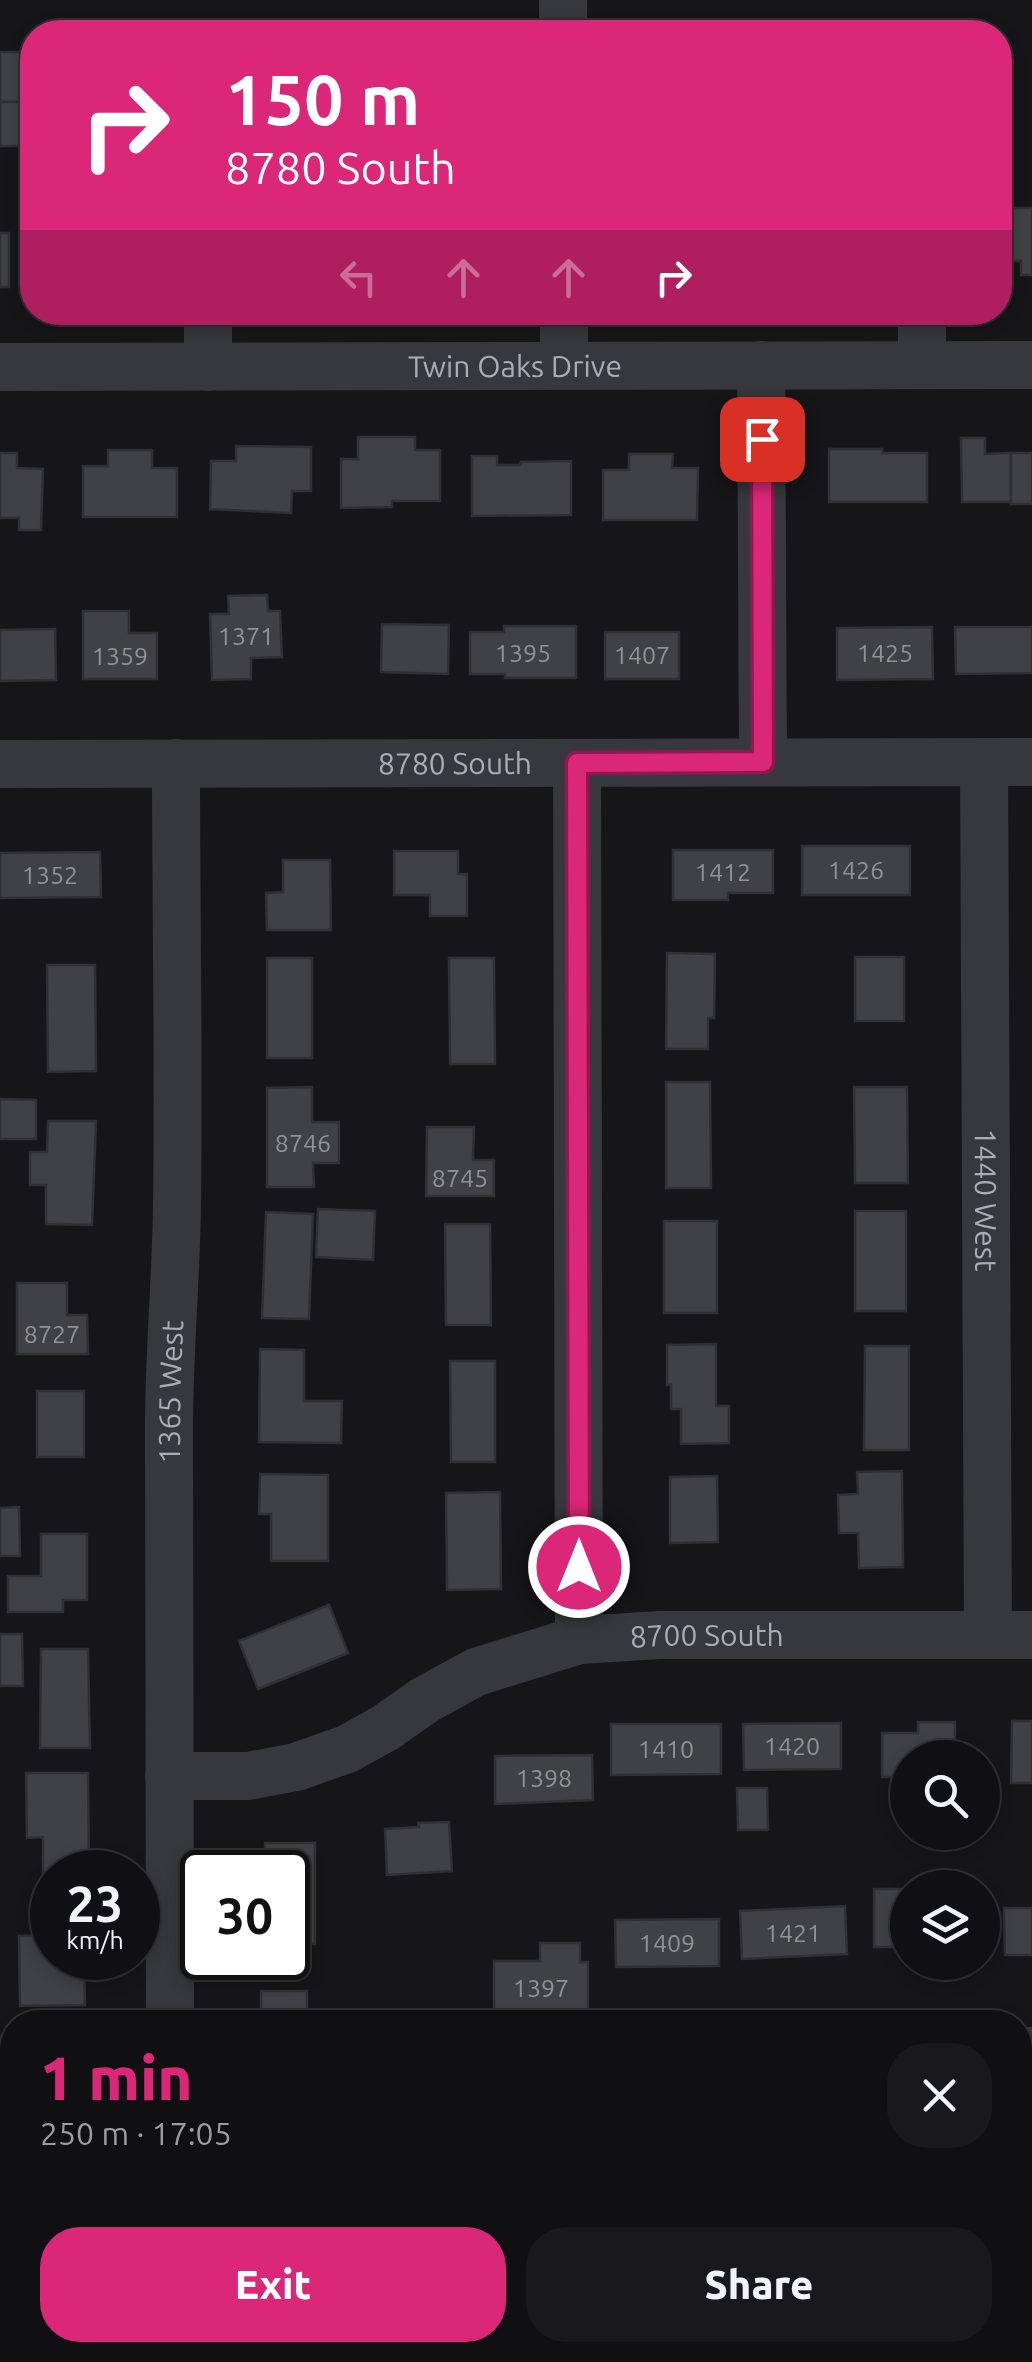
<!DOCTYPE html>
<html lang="en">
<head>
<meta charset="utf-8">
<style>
  :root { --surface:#101012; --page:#19191b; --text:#f1f3f6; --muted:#9c9d9f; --line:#303032; --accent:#db2777 }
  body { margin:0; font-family:Ubuntu,sans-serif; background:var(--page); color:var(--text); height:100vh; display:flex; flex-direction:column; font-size:38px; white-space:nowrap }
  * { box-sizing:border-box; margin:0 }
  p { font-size:32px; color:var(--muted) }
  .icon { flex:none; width:55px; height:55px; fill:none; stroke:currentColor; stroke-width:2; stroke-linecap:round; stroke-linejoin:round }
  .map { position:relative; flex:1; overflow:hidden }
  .panel { position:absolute; left:0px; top:2010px; width:1032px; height:352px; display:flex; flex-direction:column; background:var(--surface); border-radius:40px 40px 0 0; box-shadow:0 5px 15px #0003,0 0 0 2px var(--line) }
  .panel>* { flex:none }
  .guide { position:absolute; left:20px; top:20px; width:992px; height:305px; border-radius:40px; box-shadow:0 5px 15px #0003,0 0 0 2px var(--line); background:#db2777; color:#fff; overflow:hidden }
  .fabs { position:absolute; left:890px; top:1740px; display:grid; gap:20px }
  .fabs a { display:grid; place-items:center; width:110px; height:110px; border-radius:50%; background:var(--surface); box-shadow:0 5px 15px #0003,0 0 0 2px var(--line); font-size:50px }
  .speed { position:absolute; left:30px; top:1850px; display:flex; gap:20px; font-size:50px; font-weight:700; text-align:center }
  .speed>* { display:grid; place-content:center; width:130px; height:130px; border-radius:50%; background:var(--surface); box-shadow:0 5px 15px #0003,0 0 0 2px var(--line); line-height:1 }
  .speed small { font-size:25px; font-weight:400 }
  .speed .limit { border:5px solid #111; border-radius:15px; background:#fff; color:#111 }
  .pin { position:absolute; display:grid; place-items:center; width:85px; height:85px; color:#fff; margin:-42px; border-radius:20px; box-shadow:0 5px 15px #0006 }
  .me { position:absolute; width:110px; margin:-55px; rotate:0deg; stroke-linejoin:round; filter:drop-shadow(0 0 8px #0008) }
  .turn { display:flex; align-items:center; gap:35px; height:210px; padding:0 40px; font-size:45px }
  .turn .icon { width:130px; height:130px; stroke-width:2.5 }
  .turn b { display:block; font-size:70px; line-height:85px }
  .lanes { display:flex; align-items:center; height:95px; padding:0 40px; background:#0003; justify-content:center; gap:50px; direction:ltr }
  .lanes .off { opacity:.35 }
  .round { display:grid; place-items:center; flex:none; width:105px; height:105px; border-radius:40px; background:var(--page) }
  .overview { display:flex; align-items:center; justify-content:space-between; height:170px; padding:0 40px }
  h1 { font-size:60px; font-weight:800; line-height:75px; color:var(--accent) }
  .button { display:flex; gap:20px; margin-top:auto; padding:20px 40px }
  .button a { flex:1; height:115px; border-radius:40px; background:var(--accent); color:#fff; font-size:40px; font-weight:800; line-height:115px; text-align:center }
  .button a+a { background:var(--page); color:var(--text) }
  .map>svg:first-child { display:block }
  .building { fill:#404145; stroke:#303034; stroke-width:2.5 }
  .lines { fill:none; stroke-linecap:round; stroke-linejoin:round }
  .minor { stroke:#37383d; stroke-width:48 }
  .route-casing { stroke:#8e194d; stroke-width:25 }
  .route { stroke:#db2777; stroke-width:18 }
  .labels { text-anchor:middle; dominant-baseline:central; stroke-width:10; stroke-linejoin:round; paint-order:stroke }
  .number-label { font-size:25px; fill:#8e929b }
  .street-label { font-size:30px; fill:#a8adb8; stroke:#111113 }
</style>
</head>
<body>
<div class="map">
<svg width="1032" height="2362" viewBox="0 0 1032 2362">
  <rect width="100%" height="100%" fill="#161618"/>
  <g class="building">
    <rect x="0" y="52" width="32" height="50"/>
    <rect x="0" y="102" width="32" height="44"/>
    <polygon points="1000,208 1032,208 1032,275 1021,275 1021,261 1000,261"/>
    <rect x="0" y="233" width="9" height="54"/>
    <polygon points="358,437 415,437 415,450 440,450 440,501 392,501 392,507 341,508 341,459 358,459"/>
    <polygon points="961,438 985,438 985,454 1011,453 1011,502 962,502"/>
    <polygon points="236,446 311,447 311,491 292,491 291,513 210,509 211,461 236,461"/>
    <polygon points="829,449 882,449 882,453 927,453 927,502 829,502"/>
    <polygon points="108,450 152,450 152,468 177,468 177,517 83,517 83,466 108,466"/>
    <polygon points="0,453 17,453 17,468 43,469 41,530 19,530 19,518 0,518"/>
    <rect x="1011" y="453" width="21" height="51"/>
    <polygon points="629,454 673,454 672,468 698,468 697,520 603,520 603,470 629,470"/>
    <polygon points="472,456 497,456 497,465 520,465 521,462 571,461 571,515 472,516"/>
    <polygon points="267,595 268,611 280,611 282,657 251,658 251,679 212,680 210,614 229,614 228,596"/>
    <polygon points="83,611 129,611 129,633 157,633 157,679 83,679"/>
    <polygon points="382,624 449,625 448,674 381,672"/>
    <polygon points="504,626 576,626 576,678 505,678 505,674 470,674 470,632 504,632"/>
    <polygon points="932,627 933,679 837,680 837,628"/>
    <polygon points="955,627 1032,627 1032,673 956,674"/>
    <polygon points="55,629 56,680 0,681 0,630"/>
    <rect x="605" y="632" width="74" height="47"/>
    <rect x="802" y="846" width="108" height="49"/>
    <polygon points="673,850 773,850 773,893 728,893 728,900 673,900"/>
    <polygon points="394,851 458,851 458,874 467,874 467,916 430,916 430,895 394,895"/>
    <polygon points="100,852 101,897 0,898 0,853"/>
    <polygon points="283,860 330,860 331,930 267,930 266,893 283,892"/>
    <polygon points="667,953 715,954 714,1018 708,1018 708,1049 666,1049"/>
    <rect x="855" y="957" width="49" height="64"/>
    <rect x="267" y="958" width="45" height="100"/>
    <polygon points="449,958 494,958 495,1064 450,1064"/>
    <polygon points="47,965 95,965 96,1071 48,1072"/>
    <polygon points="666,1082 710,1082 711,1188 666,1188"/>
    <polygon points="312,1087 312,1122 339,1122 339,1163 313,1163 314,1187 267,1187 267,1088"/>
    <polygon points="854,1087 907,1087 908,1183 855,1183"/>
    <polygon points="0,1099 36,1100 36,1139 0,1139"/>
    <polygon points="48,1121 96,1121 92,1225 46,1224 46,1185 30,1185 30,1152 47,1152"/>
    <polygon points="427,1127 474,1127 473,1160 494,1160 494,1196 426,1196"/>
    <polygon points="318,1209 375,1211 373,1260 316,1257"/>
    <rect x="855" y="1211" width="51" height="100"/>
    <polygon points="266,1212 313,1214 309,1319 262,1318"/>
    <rect x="664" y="1221" width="53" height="92"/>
    <polygon points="445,1224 490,1224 491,1325 446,1325"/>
    <polygon points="17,1283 67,1283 67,1315 87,1315 88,1354 17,1354"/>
    <polygon points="716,1344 716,1406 729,1406 729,1443 681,1444 681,1409 671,1409 671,1384 667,1385 667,1345"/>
    <polygon points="865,1346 909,1346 909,1450 864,1450"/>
    <polygon points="260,1349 304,1350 304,1401 342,1401 341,1443 259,1442"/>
    <polygon points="450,1361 495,1361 495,1462 451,1462"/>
    <rect x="37" y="1391" width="47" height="66"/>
    <polygon points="902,1471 903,1567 859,1568 858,1533 839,1533 838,1495 858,1494 857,1472"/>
    <polygon points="260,1474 328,1475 328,1561 271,1561 271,1514 259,1514"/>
    <polygon points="717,1476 718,1542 670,1543 670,1477"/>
    <polygon points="500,1492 501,1589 447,1590 446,1493"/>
    <polygon points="19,1507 20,1556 0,1556 0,1508"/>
    <polygon points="41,1534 87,1534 87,1600 63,1600 63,1612 8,1612 8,1576 41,1576"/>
    <polygon points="329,1605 348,1653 258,1689 239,1641"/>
    <polygon points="0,1634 22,1634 23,1686 0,1686"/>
    <polygon points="41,1649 88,1649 90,1748 40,1748"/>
    <polygon points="1012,1721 1032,1721 1032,1783 1011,1783"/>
    <polygon points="918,1722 955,1722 955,1758 908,1758 908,1777 882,1777 882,1733 918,1733"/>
    <polygon points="841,1723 841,1769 744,1770 743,1724"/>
    <polygon points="611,1724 721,1724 721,1774 611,1775"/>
    <polygon points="592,1755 593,1800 495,1804 495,1756"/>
    <polygon points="26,1773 88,1773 89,1872 52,1872 52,1878 43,1878 43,1837 27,1838"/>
    <polygon points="737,1788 767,1788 768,1830 738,1830"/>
    <polygon points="449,1822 452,1871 387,1875 385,1829 419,1827 418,1823"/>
    <polygon points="265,1843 315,1843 315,1944 288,1944 288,1872 265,1872"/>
    <polygon points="874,1889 907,1889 908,1954 904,1954 904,1947 874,1947"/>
    <polygon points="845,1906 847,1954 742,1959 740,1911"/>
    <polygon points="1004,1908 1032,1908 1032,1955 1005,1955"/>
    <polygon points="719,1919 719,1966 616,1967 615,1920"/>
    <polygon points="52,1935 52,1958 65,1958 65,1965 84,1965 85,2005 20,2006 19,1936"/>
    <polygon points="540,1943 580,1943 580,1962 588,1962 588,2014 494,2014 494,1961 540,1961"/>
    <rect x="261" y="1991" width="46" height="31"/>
    <polygon points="96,2350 154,2350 162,2362 104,2362"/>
    <rect x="669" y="2350" width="64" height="12"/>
    <rect x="765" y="2350" width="102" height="12"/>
    <rect x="899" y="2350" width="91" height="12"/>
  </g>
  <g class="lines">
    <g class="minor">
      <polyline points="563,0 563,32"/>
      <polyline points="208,312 208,367"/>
      <polyline points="564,312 564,364"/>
      <polyline points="922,312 922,365"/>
      <polyline points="761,365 763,762"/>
      <path id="s1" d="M0,367L1032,365"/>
      <path id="s2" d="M984,762L988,1635"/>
      <polyline points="577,763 579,1640"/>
      <path id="s3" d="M0,764L1032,762"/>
      <path id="s4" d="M169,1776H248L296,1767L347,1749L385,1728L425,1700L476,1672L579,1640L660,1635H1032"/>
      <path id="s5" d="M170,2022L169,1427C169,1353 176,1280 177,1206C179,1059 176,911 176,763"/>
      <polyline points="1020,2051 1032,2051"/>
      <polyline points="452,2350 465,2362"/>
      <polyline points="303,2362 314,2350"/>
    </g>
  </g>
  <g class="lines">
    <g class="route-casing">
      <polyline id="route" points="579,1567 577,763 763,762 762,439"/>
    </g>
    <use href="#route" class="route"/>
  </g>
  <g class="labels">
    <g class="number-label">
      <text x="246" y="636">1371</text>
      <text x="523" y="653">1395</text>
      <text x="885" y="653">1425</text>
      <text x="642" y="655">1407</text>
      <text x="120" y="656">1359</text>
      <text x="856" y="870">1426</text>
      <text x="723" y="872">1412</text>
      <text x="50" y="875">1352</text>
      <text x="303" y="1143">8746</text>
      <text x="460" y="1178">8745</text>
      <text x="52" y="1334">8727</text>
      <text x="792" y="1746">1420</text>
      <text x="666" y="1749">1410</text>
      <text x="544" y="1778">1398</text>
      <text x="793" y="1933">1421</text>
      <text x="667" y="1943">1409</text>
      <text x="541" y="1988">1397</text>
    </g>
    <g class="street-label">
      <text stroke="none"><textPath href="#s1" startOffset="515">Twin Oaks Drive</textPath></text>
      <text stroke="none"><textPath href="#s3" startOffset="455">8780 South</textPath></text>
      <text stroke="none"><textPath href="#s2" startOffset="438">1440 West</textPath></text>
      <text stroke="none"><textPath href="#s5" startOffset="630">1365 West</textPath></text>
      <text stroke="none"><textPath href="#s4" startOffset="568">8700 South</textPath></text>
    </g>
  </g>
</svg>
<div class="fabs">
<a><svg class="icon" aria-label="search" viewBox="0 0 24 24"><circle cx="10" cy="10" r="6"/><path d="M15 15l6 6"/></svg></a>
<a><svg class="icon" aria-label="layers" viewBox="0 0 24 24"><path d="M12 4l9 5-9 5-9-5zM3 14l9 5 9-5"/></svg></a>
</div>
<div class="speed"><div>23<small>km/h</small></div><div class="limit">30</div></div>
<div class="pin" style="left:762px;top:439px;background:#d93025"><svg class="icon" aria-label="arrive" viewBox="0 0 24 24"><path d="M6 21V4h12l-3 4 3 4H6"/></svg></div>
<svg class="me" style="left:579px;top:1567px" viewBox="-20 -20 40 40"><circle r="17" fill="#db2777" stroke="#fff" stroke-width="3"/><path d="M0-11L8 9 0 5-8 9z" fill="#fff"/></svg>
<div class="guide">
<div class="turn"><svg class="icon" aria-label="right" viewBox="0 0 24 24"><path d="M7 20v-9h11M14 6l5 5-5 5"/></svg><div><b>150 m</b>8780 South</div></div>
<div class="lanes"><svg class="icon off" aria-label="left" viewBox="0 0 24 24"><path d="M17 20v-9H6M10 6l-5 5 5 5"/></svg><svg class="icon off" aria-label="ahead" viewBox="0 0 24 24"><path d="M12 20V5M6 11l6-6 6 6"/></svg><svg class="icon off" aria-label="ahead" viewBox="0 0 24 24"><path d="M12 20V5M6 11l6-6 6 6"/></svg><svg class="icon" aria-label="right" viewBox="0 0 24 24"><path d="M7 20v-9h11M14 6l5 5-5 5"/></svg></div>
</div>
<section class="panel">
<div class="overview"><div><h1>1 min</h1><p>250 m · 17:05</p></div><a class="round"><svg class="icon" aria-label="close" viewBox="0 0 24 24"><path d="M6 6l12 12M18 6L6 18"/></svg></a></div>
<div class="button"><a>Exit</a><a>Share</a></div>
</section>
</div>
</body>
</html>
